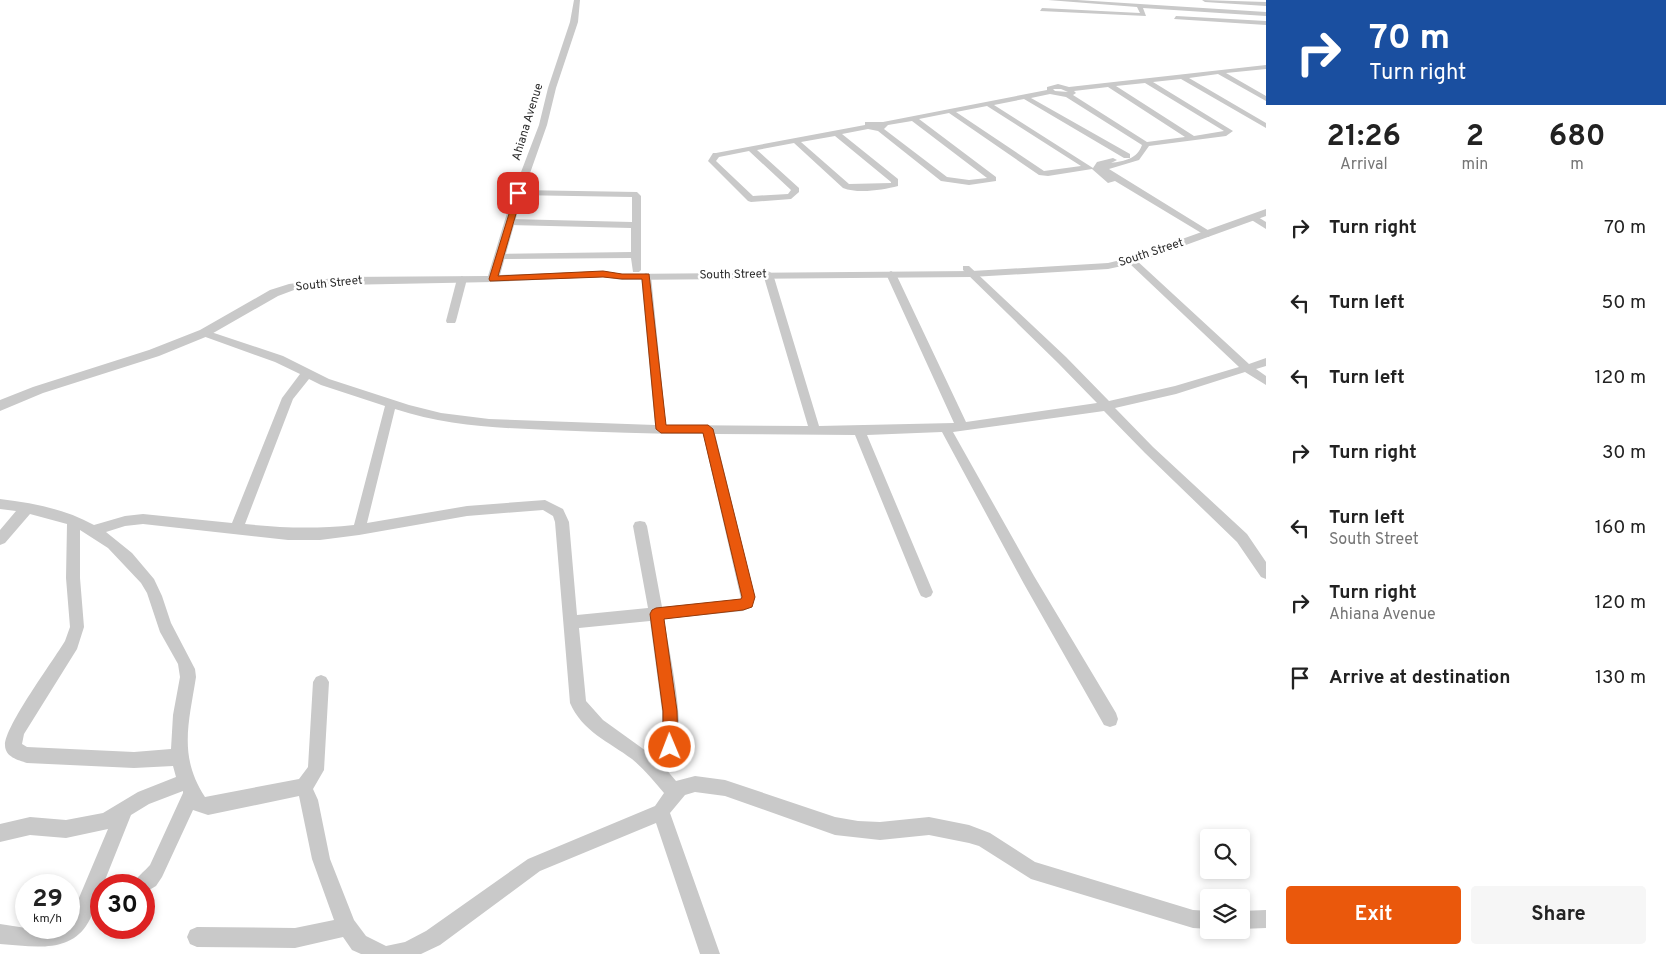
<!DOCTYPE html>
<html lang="en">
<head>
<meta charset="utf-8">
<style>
  :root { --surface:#fff; --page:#f6f6f6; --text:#222; --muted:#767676; --accent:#ea580c }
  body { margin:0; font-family:Overpass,sans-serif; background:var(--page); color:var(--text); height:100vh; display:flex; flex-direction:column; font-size:19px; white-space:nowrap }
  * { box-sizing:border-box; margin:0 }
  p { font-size:16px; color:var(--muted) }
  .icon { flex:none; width:28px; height:28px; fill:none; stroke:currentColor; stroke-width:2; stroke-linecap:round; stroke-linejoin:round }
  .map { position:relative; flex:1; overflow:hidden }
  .panel { display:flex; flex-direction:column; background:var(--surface); width:400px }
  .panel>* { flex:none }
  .banner { background:#1a4fa0; color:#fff; overflow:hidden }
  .fabs { position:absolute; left:1200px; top:829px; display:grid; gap:10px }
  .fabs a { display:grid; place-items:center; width:50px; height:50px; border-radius:5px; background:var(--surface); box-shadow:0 2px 8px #0003; font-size:25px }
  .speed { position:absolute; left:15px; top:874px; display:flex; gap:10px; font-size:25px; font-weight:700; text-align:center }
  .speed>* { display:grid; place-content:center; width:65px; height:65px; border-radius:50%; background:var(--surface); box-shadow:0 2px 8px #0003; line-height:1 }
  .speed small { font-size:12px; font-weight:400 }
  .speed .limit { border:8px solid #d22; background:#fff; color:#111 }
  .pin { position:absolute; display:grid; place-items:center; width:42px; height:42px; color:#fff; margin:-21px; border-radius:10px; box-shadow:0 2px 8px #0006 }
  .me { position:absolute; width:55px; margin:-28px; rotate:359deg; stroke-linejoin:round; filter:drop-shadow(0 0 4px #0008) }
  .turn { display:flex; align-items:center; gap:18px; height:105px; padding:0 20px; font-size:22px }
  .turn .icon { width:65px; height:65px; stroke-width:2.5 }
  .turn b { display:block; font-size:35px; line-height:42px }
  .eta { display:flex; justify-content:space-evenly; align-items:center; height:85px; text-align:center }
  .eta b { font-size:30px; font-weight:700; line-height:35px }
  .action { display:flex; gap:10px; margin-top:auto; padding:10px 20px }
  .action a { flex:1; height:58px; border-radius:5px; background:var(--accent); color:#fff; font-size:20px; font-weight:700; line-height:58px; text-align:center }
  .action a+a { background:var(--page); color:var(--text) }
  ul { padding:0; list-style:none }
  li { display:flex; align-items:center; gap:15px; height:75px; padding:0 20px }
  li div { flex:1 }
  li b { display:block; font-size:19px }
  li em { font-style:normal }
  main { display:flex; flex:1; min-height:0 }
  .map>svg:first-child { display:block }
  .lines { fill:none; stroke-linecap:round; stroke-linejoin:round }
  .minor { fill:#c9c9c9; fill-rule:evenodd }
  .tertiary { fill:#c9c9c9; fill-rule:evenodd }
  .route { fill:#ea580c; stroke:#983908 }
  .labels { text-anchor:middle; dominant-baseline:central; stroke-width:5; stroke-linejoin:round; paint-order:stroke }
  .far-street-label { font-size:12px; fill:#2c2c2c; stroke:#fff }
</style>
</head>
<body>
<main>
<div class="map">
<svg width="1266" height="954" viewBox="0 0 1266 954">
  <rect width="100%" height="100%" fill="#fff"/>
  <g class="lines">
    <g class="minor">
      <polygon points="1048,0 1077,0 1266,12 1266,16 1143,8 1146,16 1040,11 1042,8 1140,13 1137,7"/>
      <polygon points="1202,0 1266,2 1266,6 1205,2"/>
      <polygon points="1176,16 1266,21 1266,25 1174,19"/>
      <path d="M1266,65V69L1226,73L1266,96V101L1218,74L1189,78L1266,123V128L1181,79L1153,82L1233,131L1226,136L1149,146L1139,160L1109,169L1211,232L1213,234L1208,237L1115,181L1108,183L1092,169L1048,176L1039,175L949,113L919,119L996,177V181L969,185L941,181L878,131L868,129L842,134L898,179V186C883,190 858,194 843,188L794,143L757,150L799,188V192L791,199L751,202L748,201L708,161L713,153H716L865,125V122H883L1047,90V87L1058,84L1069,87ZM1145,83L1224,131L1194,136L1116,86ZM1108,87L1185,137L1147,142L1073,95L1076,93L1074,91ZM1053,89H1061L1068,92L1055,91ZM1050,94L1066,97L1142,145C1137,159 1125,161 1111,163L1117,160L1113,158L1097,162L1093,168L994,105L1024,99L1124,158H1130V154L1031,98ZM987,106L1081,166L1044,171L956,112ZM912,121L987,178L969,180L947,177L884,129L888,125ZM835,136L891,182V183L849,184L801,142ZM749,151L791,190L788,194L753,196L716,161L719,157Z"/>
      <polygon points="518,190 637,192 641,196 641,270 639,272 633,272 631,258 495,259 495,255 498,254 631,252 631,228 509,225 505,222 509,219 632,222 632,197 515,195 515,191"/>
      <polygon points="1253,214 1266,222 1266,229 1250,219 1249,217"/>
      <path d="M1132,258L1135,259L1249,364L1266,358V366L1256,369L1266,376V385L1245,372L1176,394L1115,408L1153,447L1247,534L1266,562V579L1261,577L1237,542L1145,453L1104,411L953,432L1034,576L1116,713L1118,719L1116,725L1110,727L1104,725L1024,584L942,432L867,435L933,592L931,596L926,598L921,596L919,592L855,435L715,434L755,597L752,607L743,611L664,619C669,651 686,725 676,753C674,760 670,763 665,768L676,781L695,776L725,780L835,817L858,821L880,822L929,817L969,825L990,833L1035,862L1193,910L1209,911V929L1193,928L1031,879L979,846L969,843L929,835L880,840L835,835L725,796L695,792L685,795L670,813L720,954H700L656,823L540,871L440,945L421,954H361L352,950L343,937L295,948L197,947L190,944L187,937L190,930L197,927L295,928L334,920L312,859L299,796L208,815L193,810L162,877L156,886L144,893V885H133C136,877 144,872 150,865L183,793V791L149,804L131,815L103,885H101V890C97,901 93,916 86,926C67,954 30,946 0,944V924L26,928H69V917L73,912L108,829L66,838L30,835L0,842V824L30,817L66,820L103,813L138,792L176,777L173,766L134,768L27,763C18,760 5,757 5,745C5,726 53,661 65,641L70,627L66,578L67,524L30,514L5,543L0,545V530L16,511L0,509V499C33,503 65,509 94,525L125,516L143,514L232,523L282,398L300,374L275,362L200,335L199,333L200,331H208L283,356L329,379L409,405L441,413L489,419L655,425L641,276L646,273L651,276L666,425L808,426L763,274L768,271L773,274L819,426L954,423L886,274L891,271L896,274L966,422L1097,403L1058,363L963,270V266H969L1066,357L1109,401L1175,386L1239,367L1129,263L1127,261ZM309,379L321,385L385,406L354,525C316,529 282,528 245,524L293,399ZM395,409C446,426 498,428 550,430C601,432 652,434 703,434L741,599L662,607L647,526L645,522L640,521L635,522L633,526L648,608L577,615L569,522L563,509L545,500L467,506L367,523ZM543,510L553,516L555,522L570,703C582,731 609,742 632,759C644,769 654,781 664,793L655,806L528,859L426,931L405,942L386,946L366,936L354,920L330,859L318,800L313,789L324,770L329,682L326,677L321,675L316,677L313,682L308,767L299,779L205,797C178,756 189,722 196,677L195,669L171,623L162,596L154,579L132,553L106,532L125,526L143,524L288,540H320L359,535L467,516ZM80,530L108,548L141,583L147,593L160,632L178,664L180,677L173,715L171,749L134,752L27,747L22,744L24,734L77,649L84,627L80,578ZM650,621L662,711V747L653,756L603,720L586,701L579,628Z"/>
      <polygon points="462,276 467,279 456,321 455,323 447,323 446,321 457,279"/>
      <polygon points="1266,910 1266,928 1241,929 1241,911"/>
    </g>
    <polygon class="tertiary" points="574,0 580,0 578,22 556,88 547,125 523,193 500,275 603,271 622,274 972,271 1108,263 1129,258 1266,209 1266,216 1136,263 1108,269 972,277 622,280 603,277 493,282 341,285 294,290 278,296 208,336 159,356 43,393 0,411 0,400 33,387 149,350 200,330 270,290 289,284 341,277 488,276 513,193 539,125 548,88 570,22"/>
  </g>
  <polygon class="route" points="516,191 522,193 498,276 603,271 622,274 649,274 666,425 708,425 713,429 755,597 752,607 743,610 664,619 677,711 678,747 676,753 670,755 665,753 663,747 663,711 650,614 652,610 656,608 741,599 742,597 703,433 661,433 656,429 642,279 622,279 603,277 490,281 489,279"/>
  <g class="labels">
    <g class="far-street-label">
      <text transform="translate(528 122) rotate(-73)">Ahiana Avenue</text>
      <text transform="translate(1151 253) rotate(-18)">South Street</text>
      <text transform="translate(733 275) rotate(-1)">South Street</text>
      <text transform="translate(329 284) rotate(-6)">South Street</text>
    </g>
  </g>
</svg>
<div class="fabs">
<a><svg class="icon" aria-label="search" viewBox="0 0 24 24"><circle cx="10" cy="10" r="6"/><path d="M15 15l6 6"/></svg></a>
<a><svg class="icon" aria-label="layers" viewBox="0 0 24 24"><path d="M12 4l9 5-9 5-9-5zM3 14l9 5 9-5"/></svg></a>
</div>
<div class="speed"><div>29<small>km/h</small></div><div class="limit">30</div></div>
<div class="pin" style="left:518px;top:193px;background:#d93025"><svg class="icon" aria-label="arrive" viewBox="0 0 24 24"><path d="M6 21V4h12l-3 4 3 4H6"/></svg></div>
<svg class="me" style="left:670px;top:747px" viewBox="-20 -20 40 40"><circle r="17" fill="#ea580c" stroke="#fff" stroke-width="3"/><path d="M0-11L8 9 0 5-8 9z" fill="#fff"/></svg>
</div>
<section class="panel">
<div class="banner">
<div class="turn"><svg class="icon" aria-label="right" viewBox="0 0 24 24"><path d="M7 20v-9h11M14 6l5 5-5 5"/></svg><div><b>70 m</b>Turn right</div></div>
</div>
<div class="eta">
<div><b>21:26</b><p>Arrival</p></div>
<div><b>2</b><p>min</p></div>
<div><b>680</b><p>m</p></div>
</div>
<ul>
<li><svg class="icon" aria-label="right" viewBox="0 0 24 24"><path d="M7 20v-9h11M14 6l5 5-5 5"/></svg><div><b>Turn right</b></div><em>70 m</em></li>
<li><svg class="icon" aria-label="left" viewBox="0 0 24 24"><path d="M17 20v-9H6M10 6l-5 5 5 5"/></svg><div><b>Turn left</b></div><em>50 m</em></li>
<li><svg class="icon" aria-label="left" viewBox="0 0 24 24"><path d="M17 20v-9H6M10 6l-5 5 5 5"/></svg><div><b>Turn left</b></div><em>120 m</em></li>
<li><svg class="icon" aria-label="right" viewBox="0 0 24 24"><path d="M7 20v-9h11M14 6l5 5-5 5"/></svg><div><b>Turn right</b></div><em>30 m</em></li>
<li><svg class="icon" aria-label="left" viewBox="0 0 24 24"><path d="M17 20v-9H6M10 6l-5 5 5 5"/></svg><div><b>Turn left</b><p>South Street</p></div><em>160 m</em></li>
<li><svg class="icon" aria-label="right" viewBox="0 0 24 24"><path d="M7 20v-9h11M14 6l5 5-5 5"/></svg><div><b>Turn right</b><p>Ahiana Avenue</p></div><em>120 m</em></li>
<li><svg class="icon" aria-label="arrive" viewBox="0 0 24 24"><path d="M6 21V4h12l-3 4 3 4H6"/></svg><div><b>Arrive at destination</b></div><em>130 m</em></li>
</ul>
<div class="action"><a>Exit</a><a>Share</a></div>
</section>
</main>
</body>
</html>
